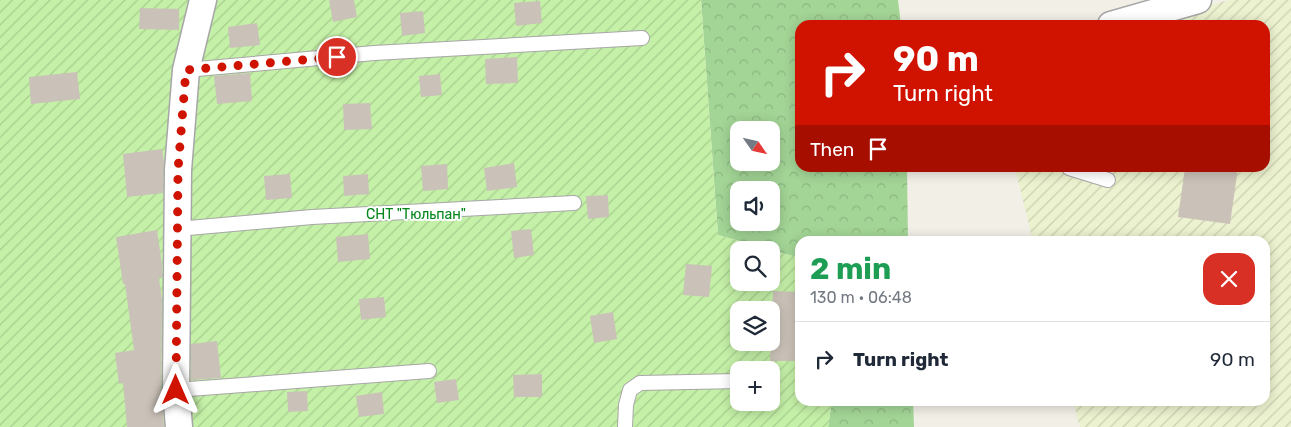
<!DOCTYPE html>
<html lang="en">
<head>
<meta charset="utf-8">
<style>
  :root { --surface:#fff; --page:#f2f2f3; --text:#1f2937; --muted:#747a83; --line:#e0e1e3 }
  body { margin:0; font-family:Rubik,sans-serif; background:var(--page); color:var(--text); height:100vh; display:flex; flex-direction:column; font-size:19px; white-space:nowrap }
  * { box-sizing:border-box; margin:0 }
  p { font-size:16px; color:var(--muted) }
  .icon { flex:none; width:28px; height:28px; fill:none; stroke:currentColor; stroke-width:2; stroke-linecap:round; stroke-linejoin:round }
  .map { position:relative; flex:1; overflow:hidden }
  .panel { position:absolute; left:795px; top:236px; width:475px; height:170px; display:flex; flex-direction:column; background:var(--surface); border-radius:15px; box-shadow:0 2px 12px #0003 }
  .panel>* { flex:none }
  .banner { position:absolute; left:795px; top:20px; width:475px; height:152px; border-radius:15px; box-shadow:0 2px 12px #0003; background:#d01300; color:#fff; overflow:hidden }
  .needle { width:32px; rotate:124deg }
  .tools { position:absolute; left:730px; top:121px; display:grid; gap:10px }
  .tools a { display:grid; place-items:center; width:50px; height:50px; border-radius:10px; background:var(--surface); box-shadow:0 2px 12px #0003; font-size:25px }
  .pin { position:absolute; display:grid; place-items:center; width:42px; height:42px; color:#fff; margin:-21px; border:2px solid #fff; border-radius:50%; box-shadow:0 1px 5px #0007 }
  .me { position:absolute; width:55px; margin:-28px; rotate:0deg; stroke-linejoin:round; filter:drop-shadow(0 0 4px #0008) }
  .turn { display:flex; align-items:center; gap:18px; height:105px; padding:0 15px; font-size:22px }
  .turn .icon { width:65px; height:65px; stroke-width:2.5 }
  .turn b { display:block; font-size:35px; line-height:42px }
  .then { display:flex; align-items:center; height:48px; padding:0 15px; background:#0003; gap:10px; font-size:19px }
  .round { display:grid; place-items:center; flex:none; width:52px; height:52px; border-radius:15px; background:var(--page) }
  .headline { display:flex; align-items:center; justify-content:space-between; height:85px; padding:0 15px }
  h1 { font-size:30px; font-weight:700; line-height:38px; color:#1e9e55 }
  ul { padding:0; list-style:none }
  li { display:flex; align-items:center; gap:15px; height:75px; padding:0 15px; border-top:1px solid var(--line) }
  li div { flex:1 }
  li b { display:block; font-size:19px }
  li em { font-style:normal }
  .map>svg:first-child { display:block }
  .farmland { fill:url(#farmland-furrows) }
  .forest { fill:url(#forest-crowns); fill-rule:evenodd }
  .garden { fill:url(#garden-furrows); fill-rule:evenodd }
  .building { fill:#cac2b8 }
  .lines { fill:none; stroke-linecap:round; stroke-linejoin:round }
  .service-casing { stroke:#a7a7a7; stroke-width:16 }
  .minor-casing { stroke:#a7a7a7; stroke-width:29 }
  .service { stroke:#fff; stroke-width:14 }
  .minor { stroke:#fff; stroke-width:26 }
  .route { stroke:#d01300; stroke-width:9; stroke-dasharray:0 16.2 }
  .labels { text-anchor:middle; dominant-baseline:central; stroke-width:4; stroke-linejoin:round; paint-order:stroke }
  .park-label { font-size:14px; fill:#028519; stroke:#fff }
</style>
</head>
<body>
<div class="map">
<svg width="1291" height="427" viewBox="0 0 1291 427">
  <defs>
    <pattern id="farmland-furrows" width="10" height="10" patternUnits="userSpaceOnUse" patternTransform="scale(1.25)"><rect width="10" height="10" fill="#ecf2cf"/><path d="M-1 1l2-2M0 10L10 0M9 11l2-2" fill="none" stroke="#cacfb1"/></pattern>
    <pattern id="forest-crowns" width="20" height="18" patternUnits="userSpaceOnUse" patternTransform="scale(1.25)"><rect width="20" height="18" fill="#a3d596"/><path d="M2 6a3 3 0 1 1 6 0M12 15a3 3 0 1 1 6 0" fill="none" stroke="#8cb781"/></pattern>
    <pattern id="garden-furrows" width="10" height="10" patternUnits="userSpaceOnUse" patternTransform="scale(1.25)"><rect width="10" height="10" fill="#c4f0a7"/><path d="M-1 1l2-2M0 10L10 0M9 11l2-2" fill="none" stroke="#a8ce8f"/></pattern>
  </defs>
  <rect width="100%" height="100%" fill="#f1efe6"/>
  <polygon class="farmland" points="1229,0 1291,0 1291,427 1080,427 1073,401 1265,401 1265,241 1033,241 1015,168 1265,168 1265,25 1137,25"/>
  <g class="forest">
    <path d="M701,0H898L901,25H800V168H907L908,241H800V258L718,235ZM739,130H771V162H739ZM739,190H771V222H739Z"/>
    <polygon points="832,401 913,401 914,427 828,427"/>
  </g>
  <path class="garden" d="M0,0H701L718,235L771,250H739V282H771V250L800,258V401H832L828,427H0ZM739,310H771V342H739ZM739,370H771V402H739Z"/>
  <g class="building">
    <polygon points="329,0 354,0 357,17 333,22"/>
    <polygon points="540,1 542,23 516,26 514,3"/>
    <polygon points="140,8 179,9 179,30 139,29"/>
    <polygon points="423,11 425,33 402,36 400,13"/>
    <polygon points="257,23 260,45 230,48 228,27"/>
    <polygon points="517,57 518,83 486,84 485,59"/>
    <polygon points="77,72 80,99 31,104 29,77"/>
    <polygon points="250,73 252,101 217,104 214,76"/>
    <polygon points="440,74 442,95 421,97 419,76"/>
    <polygon points="370,103 372,129 344,130 343,104"/>
    <polygon points="162,149 164,163 163,193 127,197 123,154"/>
    <polygon points="514,163 517,187 487,191 484,168"/>
    <polygon points="447,164 448,189 423,191 421,166"/>
    <polygon points="1185,168 1238,168 1230,224 1178,217"/>
    <polygon points="290,174 292,198 266,200 264,176"/>
    <polygon points="368,174 369,194 344,196 343,176"/>
    <polygon points="608,195 609,217 588,219 586,196"/>
    <polygon points="531,229 534,255 514,258 511,231"/>
    <polygon points="157,230 162,265 162,278 159,278 162,300 161,386 164,427 127,427 123,383 119,384 115,353 134,350 125,284 123,284 116,237"/>
    <polygon points="368,234 370,259 338,262 336,237"/>
    <polygon points="686,264 712,266 709,297 683,295"/>
    <polygon points="773,291 800,292 800,361 770,361"/>
    <polygon points="384,297 386,317 361,320 359,299"/>
    <polygon points="613,312 617,339 594,343 590,316"/>
    <polygon points="217,341 221,378 191,380 191,344"/>
    <polygon points="542,374 542,397 514,397 513,375"/>
    <polygon points="456,379 459,400 437,403 434,382"/>
    <polygon points="307,391 308,411 288,412 287,392"/>
    <polygon points="382,392 384,414 359,417 356,396"/>
  </g>
  <g class="lines">
    <g class="service-casing">
      <g id="service">
        <polyline points="186,70 374,53 642,38"/>
        <polyline points="1069,168 1108,180"/>
        <polyline points="177,229 312,217 574,203"/>
        <polyline points="176,390 429,371"/>
        <polyline points="625,427 626,405 630,390 640,383 739,381"/>
      </g>
    </g>
    <g class="minor-casing">
      <g id="minor">
        <polyline points="1111,25 1198,0"/>
        <polyline points="179,427 176,390 178,170 186,70 203,0"/>
      </g>
    </g>
    <use href="#service" class="service"/>
    <use href="#minor" class="minor"/>
  </g>
  <g class="lines">
    <polyline class="route" points="176,390 178,170 186,70 337,57"/>
  </g>
  <g class="labels">
    <g class="park-label">
      <text x="416" y="214">СНТ "Тюльпан"</text>
    </g>
  </g>
</svg>
<div class="tools">
<a><svg class="needle" viewBox="-14 -14 28 28"><path d="M0-13l5 13h-10z" fill="#e53935"/><path d="M0 13l5-13h-10z" fill="#747a83"/></svg></a>
<a><svg class="icon" aria-label="sound" viewBox="0 0 24 24"><path d="M4 9h4l5-4v14l-5-4H4zM17 9q2 3 0 6"/></svg></a>
<a><svg class="icon" aria-label="search" viewBox="0 0 24 24"><circle cx="10" cy="10" r="6"/><path d="M15 15l6 6"/></svg></a>
<a><svg class="icon" aria-label="layers" viewBox="0 0 24 24"><path d="M12 4l9 5-9 5-9-5zM3 14l9 5 9-5"/></svg></a>
<a>+</a>
</div>
<div class="pin" style="left:337px;top:57px;background:#d93025"><svg class="icon" aria-label="arrive" viewBox="0 0 24 24"><path d="M6 21V4h12l-3 4 3 4H6"/></svg></div>
<svg class="me" style="left:176px;top:390px" viewBox="-20 -20 40 40"><path d="M0-17L14 15 0 8-14 15z" fill="#d01300" stroke="#fff" stroke-width="4"/></svg>
<div class="banner">
<div class="turn"><svg class="icon" aria-label="right" viewBox="0 0 24 24"><path d="M7 20v-9h11M14 6l5 5-5 5"/></svg><div><b>90 m</b>Turn right</div></div>
<div class="then">Then<svg class="icon" aria-label="arrive" viewBox="0 0 24 24"><path d="M6 21V4h12l-3 4 3 4H6"/></svg></div>
</div>
<section class="panel">
<div class="headline"><div><h1>2 min</h1><p>130 m · 06:48</p></div><a class="round" style="background:#d93025;color:#fff"><svg class="icon" aria-label="close" viewBox="0 0 24 24"><path d="M6 6l12 12M18 6L6 18"/></svg></a></div>
<ul>
<li><svg class="icon" aria-label="right" viewBox="0 0 24 24"><path d="M7 20v-9h11M14 6l5 5-5 5"/></svg><div><b>Turn right</b></div><em>90 m</em></li>
</ul>
</section>
</div>
</body>
</html>
